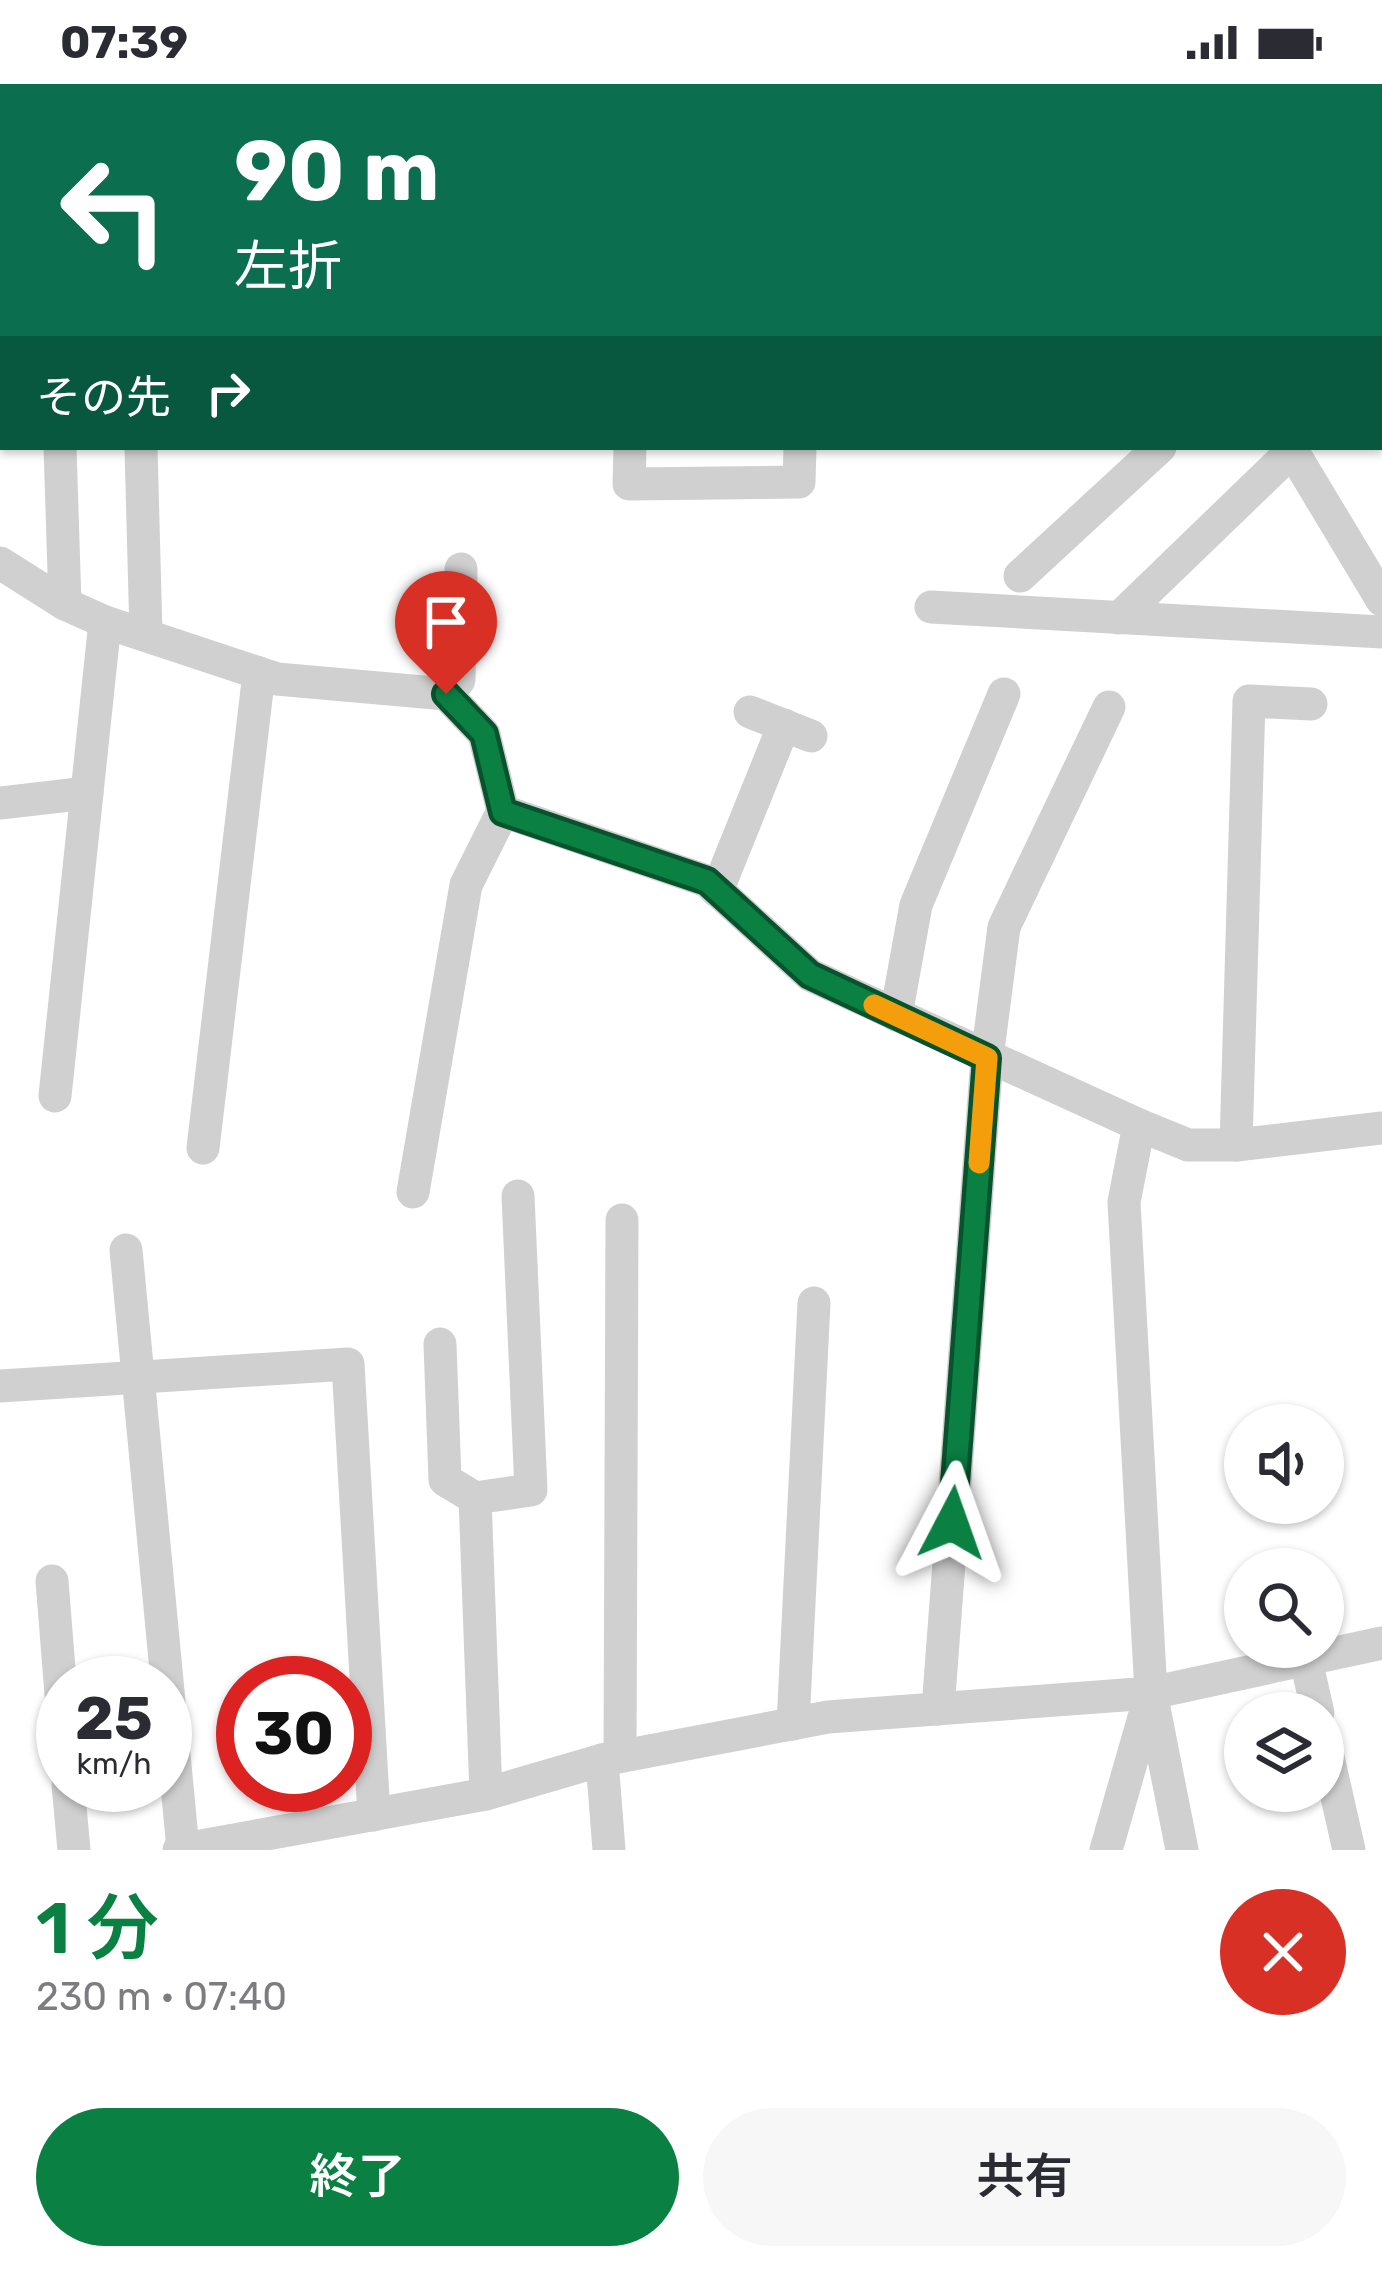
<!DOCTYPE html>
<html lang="ja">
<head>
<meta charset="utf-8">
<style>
  :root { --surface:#fff; --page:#f7f7f7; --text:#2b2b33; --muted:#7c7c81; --accent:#0b8043 }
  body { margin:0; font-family:Rubik,"Noto Sans JP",sans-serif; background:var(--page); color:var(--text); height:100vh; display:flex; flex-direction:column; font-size:45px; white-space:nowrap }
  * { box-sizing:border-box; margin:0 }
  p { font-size:39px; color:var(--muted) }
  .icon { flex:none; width:66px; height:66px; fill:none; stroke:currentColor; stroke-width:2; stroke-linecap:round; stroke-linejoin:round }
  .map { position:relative; height:1766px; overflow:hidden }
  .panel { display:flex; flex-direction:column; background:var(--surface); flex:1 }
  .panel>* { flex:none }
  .banner { position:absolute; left:0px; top:0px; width:1383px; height:366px; box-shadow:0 3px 9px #0004; background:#0b6e4f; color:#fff; overflow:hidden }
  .buttons { position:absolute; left:1224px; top:1320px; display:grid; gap:24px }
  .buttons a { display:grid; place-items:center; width:120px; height:120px; border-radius:50%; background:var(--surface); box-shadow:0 3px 9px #0004; font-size:60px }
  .speed { position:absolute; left:36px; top:1572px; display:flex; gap:24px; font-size:60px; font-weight:700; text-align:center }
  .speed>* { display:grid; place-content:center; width:156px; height:156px; border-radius:50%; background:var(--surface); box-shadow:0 3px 9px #0004; line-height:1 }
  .speed small { font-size:30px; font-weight:400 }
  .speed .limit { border:18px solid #d22; background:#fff; color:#111 }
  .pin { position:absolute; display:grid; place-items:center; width:102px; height:102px; color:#fff; margin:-123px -51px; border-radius:50% 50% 50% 0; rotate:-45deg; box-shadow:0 0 12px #0007 }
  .pin .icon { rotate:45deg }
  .me { position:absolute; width:132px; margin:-66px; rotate:4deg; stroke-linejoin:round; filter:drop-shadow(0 0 9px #0008) }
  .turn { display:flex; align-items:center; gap:42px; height:252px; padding:0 36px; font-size:54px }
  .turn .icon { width:156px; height:156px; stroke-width:2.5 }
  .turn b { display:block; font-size:84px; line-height:102px }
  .then { display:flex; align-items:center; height:114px; padding:0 36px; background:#0003; gap:24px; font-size:45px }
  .round { display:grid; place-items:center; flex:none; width:126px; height:126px; border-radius:63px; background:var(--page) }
  .headline { display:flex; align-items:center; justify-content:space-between; height:204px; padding:0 36px }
  h1 { font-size:72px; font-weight:600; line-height:90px; color:var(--accent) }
  .cta { display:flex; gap:24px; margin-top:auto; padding:24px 36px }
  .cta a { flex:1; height:138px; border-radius:72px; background:var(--accent); color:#fff; font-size:48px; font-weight:600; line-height:138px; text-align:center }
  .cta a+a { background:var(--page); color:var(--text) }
  .status { display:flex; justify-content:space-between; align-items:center; height:84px; padding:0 60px; background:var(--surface); direction:ltr }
  .status svg { height:33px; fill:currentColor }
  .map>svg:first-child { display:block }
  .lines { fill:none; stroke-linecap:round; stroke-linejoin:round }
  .street { stroke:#d0d0d0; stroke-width:33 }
  .route-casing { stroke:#07532c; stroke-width:30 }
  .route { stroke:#0b8043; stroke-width:21 }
  .slow { stroke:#f59e0b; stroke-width:21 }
</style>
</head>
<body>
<div class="status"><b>07:39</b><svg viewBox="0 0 49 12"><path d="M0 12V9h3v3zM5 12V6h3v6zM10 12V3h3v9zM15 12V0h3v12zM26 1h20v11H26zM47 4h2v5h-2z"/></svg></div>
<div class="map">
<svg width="1382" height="1766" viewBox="0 0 1382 1766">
  <rect width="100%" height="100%" fill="#fff"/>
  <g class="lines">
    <g class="street">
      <polyline points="285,0 285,3"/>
      <polyline points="1145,0 1145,3"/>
      <polyline points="133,3 134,0"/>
      <polyline points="635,3 635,0"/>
      <polyline points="812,3 812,0"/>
      <polyline points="1380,103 1382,103"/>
      <polyline points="0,170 3,169"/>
      <polyline points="1380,328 1382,328"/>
      <polyline points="60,363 65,520"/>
      <polyline points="141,363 146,551"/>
      <polyline points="630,363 629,400 799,398 800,363"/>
      <polyline points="1290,363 1382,516"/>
      <polyline points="0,479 65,520 105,538 277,595 446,610 484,650 503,727 707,797 810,891 1139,1041 1124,1118 1151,1609 1182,1766"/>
      <polyline points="1020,492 1160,363"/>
      <polyline points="931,523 1382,548"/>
      <polyline points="1119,534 1292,367"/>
      <polyline points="446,610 459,596 461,485"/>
      <polyline points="750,628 811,652"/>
      <polyline points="0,719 87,709"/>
      <polyline points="717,807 784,641"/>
      <polyline points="896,931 916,821 1004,610"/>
      <polyline points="55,1012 105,538"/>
      <polyline points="1139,1041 1188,1061 1236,1061 1382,1044"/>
      <polyline points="1236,1061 1249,617 1311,620"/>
      <polyline points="203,1064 259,589"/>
      <polyline points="413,1108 466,801 503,727"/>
      <polyline points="126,1166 183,1765"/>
      <polyline points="440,1260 445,1396 475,1414 486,1710"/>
      <polyline points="0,1302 348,1280 374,1731"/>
      <polyline points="475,1414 531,1406 518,1112"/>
      <polyline points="52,1497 63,1635"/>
      <polyline points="1305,1572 1318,1629"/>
      <polyline points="938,1625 987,974 1004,843 1109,623"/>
      <polyline points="793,1640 814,1219"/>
      <polyline points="1323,1651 1349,1766"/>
      <polyline points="620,1672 622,1136"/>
      <polyline points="602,1676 609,1766"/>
      <polyline points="68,1701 74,1766"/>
      <polyline points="179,1766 486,1710 602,1676 828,1633 1151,1609 1382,1559"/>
      <polyline points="1106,1766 1149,1616"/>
    </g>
  </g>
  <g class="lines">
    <g class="route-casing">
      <polyline id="route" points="446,610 484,650 503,728 707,797 810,891 987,974 952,1439"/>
    </g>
    <use href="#route" class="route"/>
    <polyline class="slow" points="874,921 987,974 979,1079"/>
  </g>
</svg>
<div class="buttons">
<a><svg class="icon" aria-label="sound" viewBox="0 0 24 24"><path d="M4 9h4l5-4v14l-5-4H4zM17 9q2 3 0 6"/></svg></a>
<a><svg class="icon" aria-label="search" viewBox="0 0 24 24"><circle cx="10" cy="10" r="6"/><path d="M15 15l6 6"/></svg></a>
<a><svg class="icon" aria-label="layers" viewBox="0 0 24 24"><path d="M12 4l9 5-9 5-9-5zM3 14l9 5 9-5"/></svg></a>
</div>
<div class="speed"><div>25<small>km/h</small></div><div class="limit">30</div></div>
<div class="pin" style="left:446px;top:610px;background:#d93025"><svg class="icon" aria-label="arrive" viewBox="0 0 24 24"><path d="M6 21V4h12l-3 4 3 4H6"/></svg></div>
<svg class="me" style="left:952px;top:1439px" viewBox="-20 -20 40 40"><path d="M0-17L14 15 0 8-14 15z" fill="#0b8043" stroke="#fff" stroke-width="4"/></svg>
<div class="banner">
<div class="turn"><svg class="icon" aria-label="left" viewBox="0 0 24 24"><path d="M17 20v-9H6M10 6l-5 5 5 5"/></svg><div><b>90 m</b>左折</div></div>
<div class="then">その先<svg class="icon" aria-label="right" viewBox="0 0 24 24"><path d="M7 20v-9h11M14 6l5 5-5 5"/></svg></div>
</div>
</div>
<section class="panel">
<div class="headline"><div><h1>1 分</h1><p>230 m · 07:40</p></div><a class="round" style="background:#d93025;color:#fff"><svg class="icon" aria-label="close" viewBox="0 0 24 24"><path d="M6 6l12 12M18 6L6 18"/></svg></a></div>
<div class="cta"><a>終了</a><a>共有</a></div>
</section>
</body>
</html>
